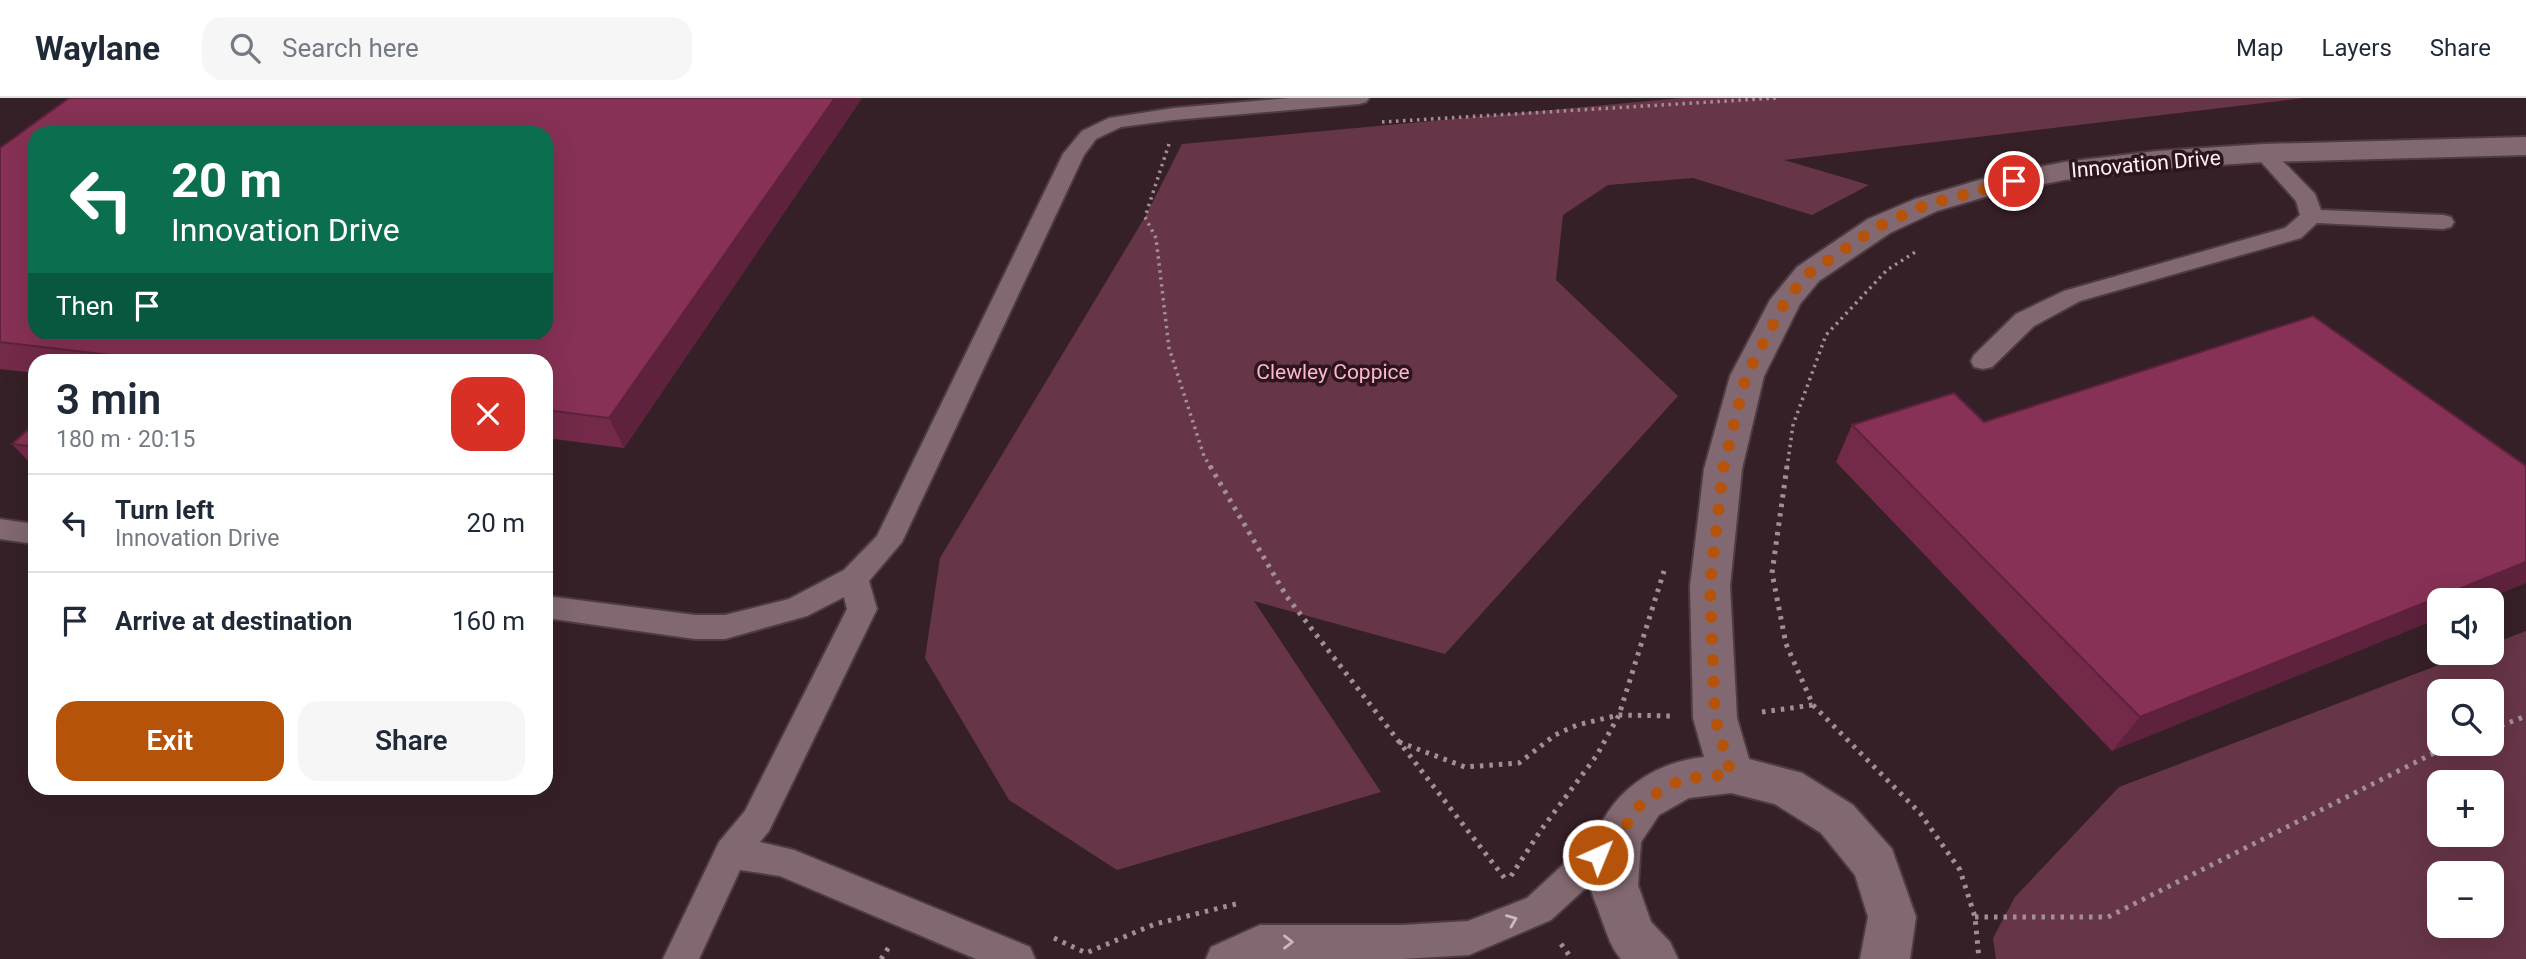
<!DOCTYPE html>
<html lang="en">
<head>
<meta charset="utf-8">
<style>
  :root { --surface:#fff; --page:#f6f6f7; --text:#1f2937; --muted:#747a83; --line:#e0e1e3; --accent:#b45309 }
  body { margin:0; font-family:Roboto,sans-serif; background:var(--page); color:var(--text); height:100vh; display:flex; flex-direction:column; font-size:26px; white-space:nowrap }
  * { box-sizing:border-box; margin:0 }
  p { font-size:23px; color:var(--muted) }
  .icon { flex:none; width:38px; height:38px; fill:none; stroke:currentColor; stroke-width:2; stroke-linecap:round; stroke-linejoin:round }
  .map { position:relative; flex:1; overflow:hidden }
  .details { position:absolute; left:28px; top:256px; width:525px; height:441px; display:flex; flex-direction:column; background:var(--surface); border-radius:21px; box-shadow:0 7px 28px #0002 }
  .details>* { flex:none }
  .banner { position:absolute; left:28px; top:28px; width:525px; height:214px; border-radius:21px; box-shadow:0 7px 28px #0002; background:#0b6e4f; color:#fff; overflow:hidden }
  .tools { position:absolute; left:2427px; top:490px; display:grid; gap:14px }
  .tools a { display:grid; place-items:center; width:77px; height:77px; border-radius:14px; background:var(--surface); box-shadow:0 7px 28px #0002; font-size:35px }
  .pin { position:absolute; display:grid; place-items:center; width:60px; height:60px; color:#fff; margin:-30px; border:4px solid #fff; border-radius:50%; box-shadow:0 2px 7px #0007 }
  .me { position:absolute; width:77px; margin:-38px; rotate:44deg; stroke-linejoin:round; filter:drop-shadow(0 0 5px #0008) }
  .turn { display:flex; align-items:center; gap:24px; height:147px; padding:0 28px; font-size:32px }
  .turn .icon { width:91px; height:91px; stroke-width:2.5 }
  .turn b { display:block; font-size:49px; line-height:60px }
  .then { display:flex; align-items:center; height:66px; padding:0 28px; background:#0003; gap:14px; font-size:26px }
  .round { display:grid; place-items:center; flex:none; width:74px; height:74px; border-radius:21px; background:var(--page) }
  .head { display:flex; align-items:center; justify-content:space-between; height:119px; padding:0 28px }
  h1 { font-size:42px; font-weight:600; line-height:52px }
  .cta { display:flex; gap:14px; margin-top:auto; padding:14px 28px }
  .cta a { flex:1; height:80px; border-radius:21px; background:var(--accent); color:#fff; font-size:28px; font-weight:600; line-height:80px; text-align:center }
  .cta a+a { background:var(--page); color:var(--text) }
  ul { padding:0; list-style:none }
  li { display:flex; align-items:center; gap:21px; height:98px; padding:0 28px; border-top:2px solid var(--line) }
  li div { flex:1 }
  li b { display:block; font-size:26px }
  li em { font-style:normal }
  header { display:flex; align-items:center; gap:42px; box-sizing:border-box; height:98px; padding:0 35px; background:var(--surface); border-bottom:2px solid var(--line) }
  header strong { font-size:33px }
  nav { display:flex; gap:38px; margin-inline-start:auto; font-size:24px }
  .search { width:490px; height:63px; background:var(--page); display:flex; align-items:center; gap:18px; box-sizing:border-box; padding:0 24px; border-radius:21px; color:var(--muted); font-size:26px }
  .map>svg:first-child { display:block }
  .green { fill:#673548; fill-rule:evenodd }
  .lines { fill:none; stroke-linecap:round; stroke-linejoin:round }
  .service-casing { stroke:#4e3c42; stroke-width:4 }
  .minor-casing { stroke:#4e3c42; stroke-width:4 }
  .path-far1 { stroke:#a28f95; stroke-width:3.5; stroke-dasharray:2.5 4.5; stroke-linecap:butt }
  .path { stroke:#a28f95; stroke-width:5; stroke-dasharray:3.5 6; stroke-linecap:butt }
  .service { fill:#826870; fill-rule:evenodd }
  .minor { fill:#826870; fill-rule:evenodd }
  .wall { fill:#732a49 }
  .shaded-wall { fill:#5e223c }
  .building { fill:#863155; stroke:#5e223c; stroke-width:2; fill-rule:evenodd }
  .oneway { stroke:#cdb9bf }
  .route { stroke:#b45309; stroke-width:12; stroke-dasharray:0 21.6 }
  .labels { text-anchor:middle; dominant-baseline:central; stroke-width:7; stroke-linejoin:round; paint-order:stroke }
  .street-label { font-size:21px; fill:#ffeff4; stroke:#2b161e }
  .park-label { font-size:21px; fill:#ffb5ce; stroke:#2b161e }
</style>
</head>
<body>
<header>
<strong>Waylane</strong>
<div class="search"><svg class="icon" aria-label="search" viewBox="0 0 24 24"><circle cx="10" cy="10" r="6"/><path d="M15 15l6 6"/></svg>Search here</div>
<nav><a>Map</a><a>Layers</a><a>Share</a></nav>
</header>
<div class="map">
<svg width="2526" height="861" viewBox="0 0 2526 861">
  <rect width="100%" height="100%" fill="#362027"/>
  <g class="green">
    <polygon points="1681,0 2304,0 1784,62 1869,87 1812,117 1693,80 1608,87 1563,117 1556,182 1678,298 1445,556 1254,503 1381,694 1117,772 1009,702 925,560 940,460 1145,119 1182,46"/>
    <path d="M2526,533V861H1996L1993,840L2015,799L2119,689L2470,555H2492V546ZM2440,593H2492V646H2440ZM2440,684H2492V737H2440ZM2440,775H2492V828H2440Z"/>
  </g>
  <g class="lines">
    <g class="service-casing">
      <g id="service">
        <polygon points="1289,0 1369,0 1366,4 1359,6 1174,22 1121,29 1096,41 1084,57 902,444 869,483 877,511 769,733 760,744 794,752 1030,849 1035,861 976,861 780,778 740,772 699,861 663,861 719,744 745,713 847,511 844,499 807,518 725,541 695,541 546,520 546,498 695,517 725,517 789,501 844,472 877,438 1063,56 1082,33 1109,20 1174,10"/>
        <polygon points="2264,49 2271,51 2315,96 2321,112 2443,117 2451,119 2454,124 2451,129 2443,131 2317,125 2301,140 2080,203 2034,228 1992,269 1983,271 1974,269 1971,263 1974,257 2016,216 2064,193 2285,130 2300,117 2296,103 2253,55 2257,51"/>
        <polygon points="0,421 35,426 35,446 0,441"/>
        <polygon points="1617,724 1629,728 1634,739 1629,750 1551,822 1469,857 1402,861 1206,861 1211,849 1260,827 1402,827 1468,823 1527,800 1605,728"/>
      </g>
    </g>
    <g class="minor-casing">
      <path id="minor" d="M2526,39V57L2264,64L2157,71L2064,82L1995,96L1937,113L1890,135L1819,183L1800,206L1764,278L1742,371L1730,488L1737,620L1749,661L1802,675L1853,707L1892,751L1916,819L1910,861H1860L1868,819L1855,777L1821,735L1775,706L1731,695L1689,700L1659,717L1641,744L1638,787L1651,824L1670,844L1678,861H1621C1610,849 1606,832 1600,817C1597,807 1591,796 1590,786C1585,716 1637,666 1704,659L1693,620L1690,488L1704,371L1730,278L1770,202L1797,169L1868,121L1915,101L1989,79L2064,64L2157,53L2264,46Z"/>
    </g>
    <g class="path-far1">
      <polyline points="1382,24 1776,0"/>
      <polyline points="1169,46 1145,119 1156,140 1169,250 1204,358 1211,370"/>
      <polyline points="1787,370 1793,327 1826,237 1887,172 1917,153"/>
    </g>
    <g class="path">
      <polyline points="1210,368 1287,499 1506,782"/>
      <polyline points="1787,368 1772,475 1786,546 1813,607 1920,715 1960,772 1975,819 1979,861"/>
      <polyline points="1762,614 1813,607"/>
      <polyline points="2492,631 2526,618"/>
      <polyline points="1399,644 1465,669 1519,665 1555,637 1577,627 1619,617 1670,618"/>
      <polyline points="1511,778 1541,732 1597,657 1619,617 1664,473"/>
      <polyline points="1975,819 2108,819 2452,646"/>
      <polyline points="1054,840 1086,855 1155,826 1240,805"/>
      <polyline points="1561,846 1572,861"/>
      <polyline points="881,861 889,849"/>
    </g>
    <use href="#service" class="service"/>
    <use href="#minor" class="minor"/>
  </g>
  <g class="wall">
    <polygon points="862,0 624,350 546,340 546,262 35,262 35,275 0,271 0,50"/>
    <polygon points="1984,324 2526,485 2483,502 2440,502 2112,653 1836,364 1852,327"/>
    <polygon points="35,325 35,370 12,346"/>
  </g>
  <g class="shaded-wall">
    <polygon points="835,0 862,0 624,350 609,320"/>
    <polygon points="2526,464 2526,485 2483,502 2440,502 2440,520 2112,653 2140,619"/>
  </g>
  <g class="building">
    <path d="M69,0H835L609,320L546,312V262H104L110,257L0,244V50ZM35,35H546V234H35Z"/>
    <polygon points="2313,218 2526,368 2526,464 2140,619 1852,327 1954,295 1984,324"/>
    <polygon points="35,325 35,349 12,346"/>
  </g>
  <defs><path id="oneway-chevron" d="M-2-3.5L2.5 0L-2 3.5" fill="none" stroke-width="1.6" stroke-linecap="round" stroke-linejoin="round" transform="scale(1.75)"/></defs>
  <g class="oneway">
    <use href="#oneway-chevron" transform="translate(1512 822) rotate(-22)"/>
    <use href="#oneway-chevron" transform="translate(1288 844)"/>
  </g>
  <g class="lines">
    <polyline class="route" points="1598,757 1618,739 1643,703 1682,681 1731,676 1715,620 1710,488 1723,371 1746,278 1786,202 1808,176 1879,128 1926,107 2014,83"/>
  </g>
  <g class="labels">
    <g class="street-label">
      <text transform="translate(2146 66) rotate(-5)">Innovation Drive</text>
    </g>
    <g class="park-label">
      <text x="1333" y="274">Clewley Coppice</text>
    </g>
  </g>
</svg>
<div class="tools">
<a><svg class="icon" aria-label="sound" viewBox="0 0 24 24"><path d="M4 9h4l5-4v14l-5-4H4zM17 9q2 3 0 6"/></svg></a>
<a><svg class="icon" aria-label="search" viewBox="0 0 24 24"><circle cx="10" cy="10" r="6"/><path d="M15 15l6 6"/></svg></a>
<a>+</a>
<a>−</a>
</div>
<div class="pin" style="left:2014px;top:83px;background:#d93025"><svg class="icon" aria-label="arrive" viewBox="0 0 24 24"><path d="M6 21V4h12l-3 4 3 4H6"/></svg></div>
<svg class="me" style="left:1598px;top:757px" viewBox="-20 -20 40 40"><circle r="17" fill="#b45309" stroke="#fff" stroke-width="3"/><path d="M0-11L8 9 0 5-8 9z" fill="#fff"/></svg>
<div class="banner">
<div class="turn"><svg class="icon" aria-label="left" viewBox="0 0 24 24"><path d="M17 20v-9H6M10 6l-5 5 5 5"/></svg><div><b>20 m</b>Innovation Drive</div></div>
<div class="then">Then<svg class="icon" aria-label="arrive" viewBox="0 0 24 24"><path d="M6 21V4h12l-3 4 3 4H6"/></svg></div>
</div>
<section class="details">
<div class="head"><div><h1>3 min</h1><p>180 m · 20:15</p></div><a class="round" style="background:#d93025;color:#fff"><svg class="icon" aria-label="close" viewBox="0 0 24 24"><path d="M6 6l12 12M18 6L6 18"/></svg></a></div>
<ul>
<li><svg class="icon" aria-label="left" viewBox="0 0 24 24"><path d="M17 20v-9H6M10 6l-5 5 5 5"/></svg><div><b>Turn left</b><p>Innovation Drive</p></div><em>20 m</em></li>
<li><svg class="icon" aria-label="arrive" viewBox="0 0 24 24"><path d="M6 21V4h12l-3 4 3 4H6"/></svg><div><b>Arrive at destination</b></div><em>160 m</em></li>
</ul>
<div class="cta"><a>Exit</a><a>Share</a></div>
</section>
</div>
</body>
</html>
